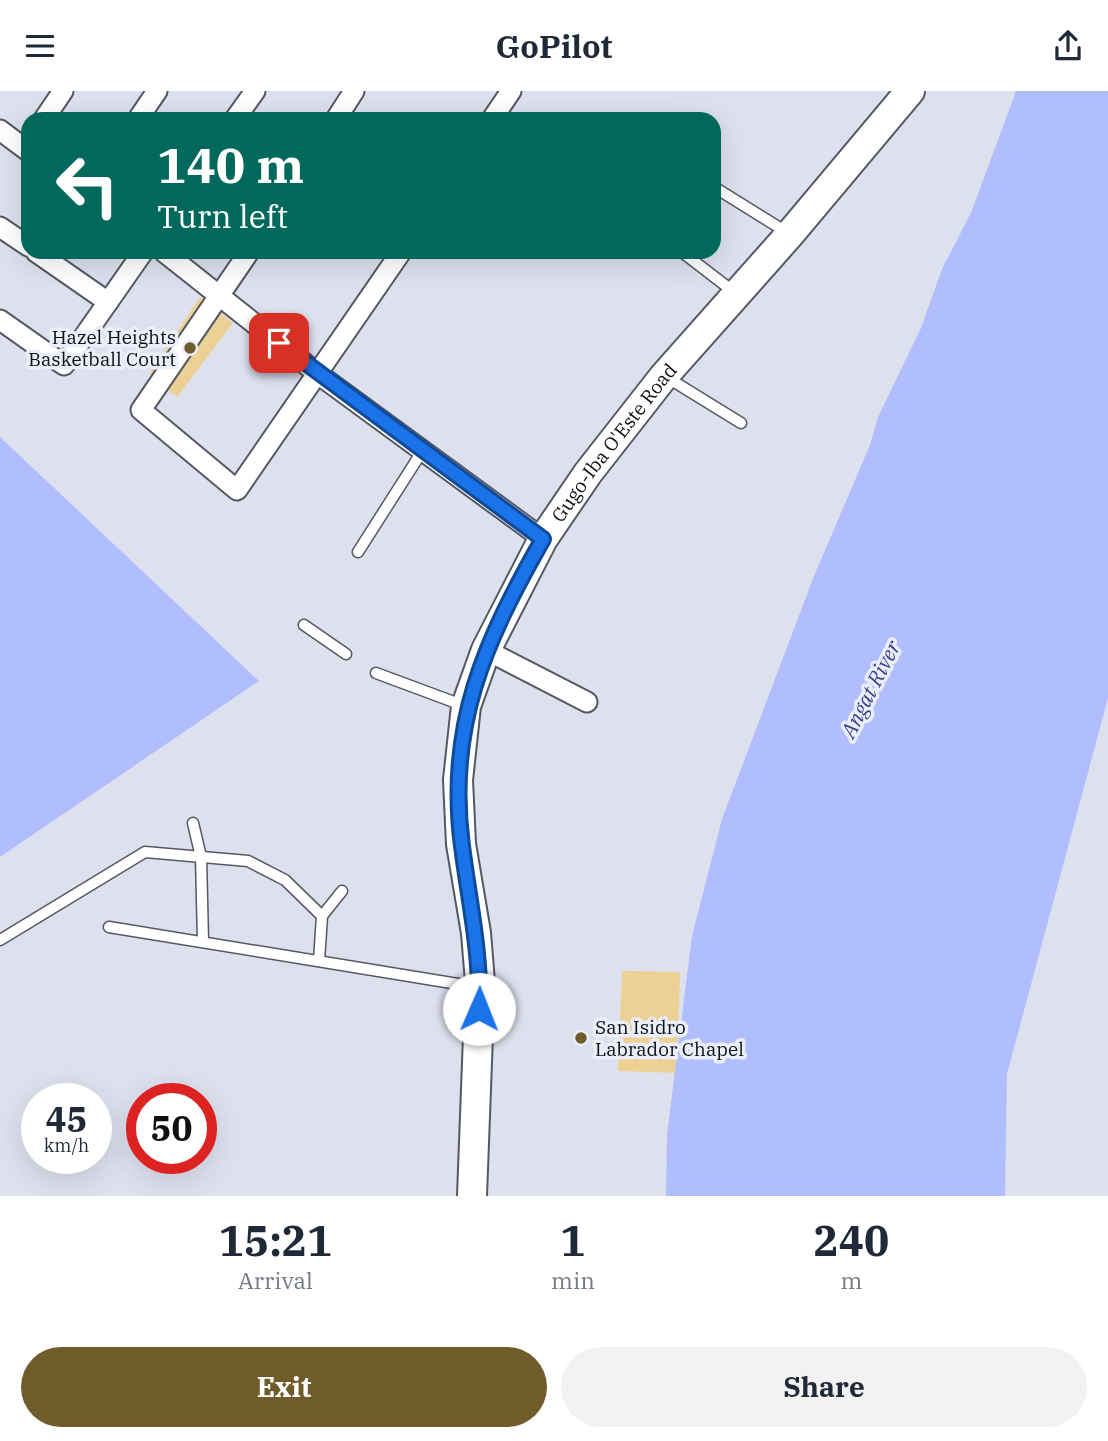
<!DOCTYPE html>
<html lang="en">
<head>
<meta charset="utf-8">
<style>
  :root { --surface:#fff; --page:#f2f2f3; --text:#1f2937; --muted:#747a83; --accent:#705b2a }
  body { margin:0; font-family:"IBM Plex Serif",serif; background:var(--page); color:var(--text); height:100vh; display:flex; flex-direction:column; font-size:26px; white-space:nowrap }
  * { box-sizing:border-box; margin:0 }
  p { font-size:23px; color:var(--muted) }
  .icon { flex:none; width:38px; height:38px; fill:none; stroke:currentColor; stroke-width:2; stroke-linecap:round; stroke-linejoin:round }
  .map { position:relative; height:1105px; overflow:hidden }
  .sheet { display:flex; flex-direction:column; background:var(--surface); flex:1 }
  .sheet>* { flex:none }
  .guide { position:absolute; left:21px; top:21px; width:700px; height:147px; border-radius:21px; box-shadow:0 7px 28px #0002; background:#00695c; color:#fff; overflow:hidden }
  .speed { position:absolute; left:21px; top:992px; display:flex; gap:14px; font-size:35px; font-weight:700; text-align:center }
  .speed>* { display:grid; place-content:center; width:91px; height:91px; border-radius:50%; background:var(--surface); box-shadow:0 7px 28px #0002; line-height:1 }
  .speed small { font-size:18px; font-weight:400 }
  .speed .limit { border:10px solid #d22; background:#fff; color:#111 }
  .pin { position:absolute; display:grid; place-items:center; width:60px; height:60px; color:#fff; margin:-30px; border-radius:14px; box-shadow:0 4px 10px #0006 }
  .me { position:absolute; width:77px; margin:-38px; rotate:1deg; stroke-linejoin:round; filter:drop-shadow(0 0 5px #0008) }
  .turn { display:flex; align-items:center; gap:24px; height:147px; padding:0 21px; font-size:32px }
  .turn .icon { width:91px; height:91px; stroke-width:2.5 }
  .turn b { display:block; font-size:49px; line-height:60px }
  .eta { display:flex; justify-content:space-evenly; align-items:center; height:119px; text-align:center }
  .eta b { font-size:42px; font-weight:700; line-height:49px }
  .primary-button { display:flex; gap:14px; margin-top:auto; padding:14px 21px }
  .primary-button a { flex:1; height:80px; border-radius:42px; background:var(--accent); color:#fff; font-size:28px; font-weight:700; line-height:80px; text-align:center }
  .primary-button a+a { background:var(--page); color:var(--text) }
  header { display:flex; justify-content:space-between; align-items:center; height:91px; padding:0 21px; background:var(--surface); font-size:32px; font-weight:700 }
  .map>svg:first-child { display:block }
  .green { fill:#ecd094 }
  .water { fill:#b1befe }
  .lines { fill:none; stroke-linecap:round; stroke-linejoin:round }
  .service-casing { stroke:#555863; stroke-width:13 }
  .minor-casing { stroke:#555863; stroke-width:23 }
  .secondary-casing { stroke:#555863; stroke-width:32 }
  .service { stroke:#fff; stroke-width:10 }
  .minor { stroke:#fff; stroke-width:19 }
  .secondary { stroke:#fff; stroke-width:28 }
  .route-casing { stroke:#114b97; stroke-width:18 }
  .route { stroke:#1a73e8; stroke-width:12 }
  .poi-dot { fill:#705b2a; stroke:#eaeefb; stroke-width:2.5 }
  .labels { text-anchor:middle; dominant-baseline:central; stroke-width:7; stroke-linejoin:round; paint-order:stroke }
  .poi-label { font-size:19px; fill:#0d0f13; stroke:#eaeefb; text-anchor:end }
  .street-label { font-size:19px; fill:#0d0f13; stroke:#eaeefb }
  .water-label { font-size:21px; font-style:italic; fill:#383f89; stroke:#eaeefb }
</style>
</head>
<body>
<header><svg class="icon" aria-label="menu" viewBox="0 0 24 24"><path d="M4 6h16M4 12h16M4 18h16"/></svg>GoPilot<svg class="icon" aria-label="share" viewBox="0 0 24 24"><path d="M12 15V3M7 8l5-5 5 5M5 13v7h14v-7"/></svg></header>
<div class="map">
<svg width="1108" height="1105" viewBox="0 0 1108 1105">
  <rect width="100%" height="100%" fill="#dde1ee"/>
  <g class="green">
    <polygon points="200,206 233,232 177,306 149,283"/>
    <polygon points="622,880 680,881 677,982 618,980"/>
  </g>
  <g class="water">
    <polygon points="1016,0 1108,0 1108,607 1007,983 1005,1105 666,1105 667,1044 692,845 722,728 814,485 870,354 878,326 921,237 942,178 971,122"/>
    <polygon points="0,346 259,590 0,766"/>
  </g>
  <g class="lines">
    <g class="service-casing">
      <g id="service">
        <polyline points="714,96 788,142"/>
        <polyline points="682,161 734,201"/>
        <polyline points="668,287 741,332"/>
        <polyline points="358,461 423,359"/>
        <polyline points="304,534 346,563"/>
        <polyline points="376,582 462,614"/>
        <polyline points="193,732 201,766 203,851"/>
        <polyline points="109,836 464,894 478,892"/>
        <polyline points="0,849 145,761 248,770 285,789 322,825"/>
        <polyline points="319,870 322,825 342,800"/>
      </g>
    </g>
    <g class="minor-casing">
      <g id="minor">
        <polyline points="44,28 63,0"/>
        <polyline points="138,28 157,0"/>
        <polyline points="235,28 255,0"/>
        <polyline points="336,28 354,0"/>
        <polyline points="492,28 511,0"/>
        <polyline points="0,39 28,60"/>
        <polyline points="0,136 28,155"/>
        <polyline points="36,161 108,211"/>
        <polyline points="164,161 318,283 543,448"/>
        <polyline points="249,161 141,319 237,399 401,161"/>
        <polyline points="0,229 64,274 143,161"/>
        <polyline points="486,559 587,611"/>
      </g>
    </g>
    <g class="secondary-casing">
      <g id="secondary">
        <path id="s1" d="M472,1105L480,891L476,842L461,753L458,689L466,615L486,559L543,448L588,382L664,285L790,143L910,0"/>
      </g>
    </g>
    <use href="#service" class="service"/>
    <use href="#minor" class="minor"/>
    <use href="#secondary" class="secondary"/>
  </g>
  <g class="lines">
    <g class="route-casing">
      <path id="route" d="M279,252L543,448C485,550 446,635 462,755C469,810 481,862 479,918"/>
    </g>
    <use href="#route" class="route"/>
  </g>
  <g class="poi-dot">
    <circle cx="190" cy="257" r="7"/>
    <circle cx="581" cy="947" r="7"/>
  </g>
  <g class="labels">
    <g class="poi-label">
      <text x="176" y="246">Hazel Heights<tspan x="176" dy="22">Basketball Court</tspan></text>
      <text x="595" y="936" text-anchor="start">San Isidro<tspan x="595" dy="22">Labrador Chapel</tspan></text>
    </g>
    <g class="street-label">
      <text stroke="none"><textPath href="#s1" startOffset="796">Gugo-Iba O'Este Road</textPath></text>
    </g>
    <g class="water-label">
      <text transform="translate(870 598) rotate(-63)">Angat River</text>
    </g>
  </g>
</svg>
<div class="speed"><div>45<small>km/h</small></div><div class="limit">50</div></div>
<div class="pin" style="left:279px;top:252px;background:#d93025"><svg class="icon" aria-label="arrive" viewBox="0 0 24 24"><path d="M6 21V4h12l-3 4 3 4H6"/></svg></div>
<svg class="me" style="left:479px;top:918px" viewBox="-20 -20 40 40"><circle r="19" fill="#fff"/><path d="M0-13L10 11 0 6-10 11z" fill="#1a73e8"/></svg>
<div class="guide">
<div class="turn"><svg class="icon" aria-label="left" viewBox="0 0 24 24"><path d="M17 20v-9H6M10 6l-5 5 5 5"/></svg><div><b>140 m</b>Turn left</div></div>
</div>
</div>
<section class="sheet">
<div class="eta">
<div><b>15:21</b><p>Arrival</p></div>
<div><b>1</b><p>min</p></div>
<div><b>240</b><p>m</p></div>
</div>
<div class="primary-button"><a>Exit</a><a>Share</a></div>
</section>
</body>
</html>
